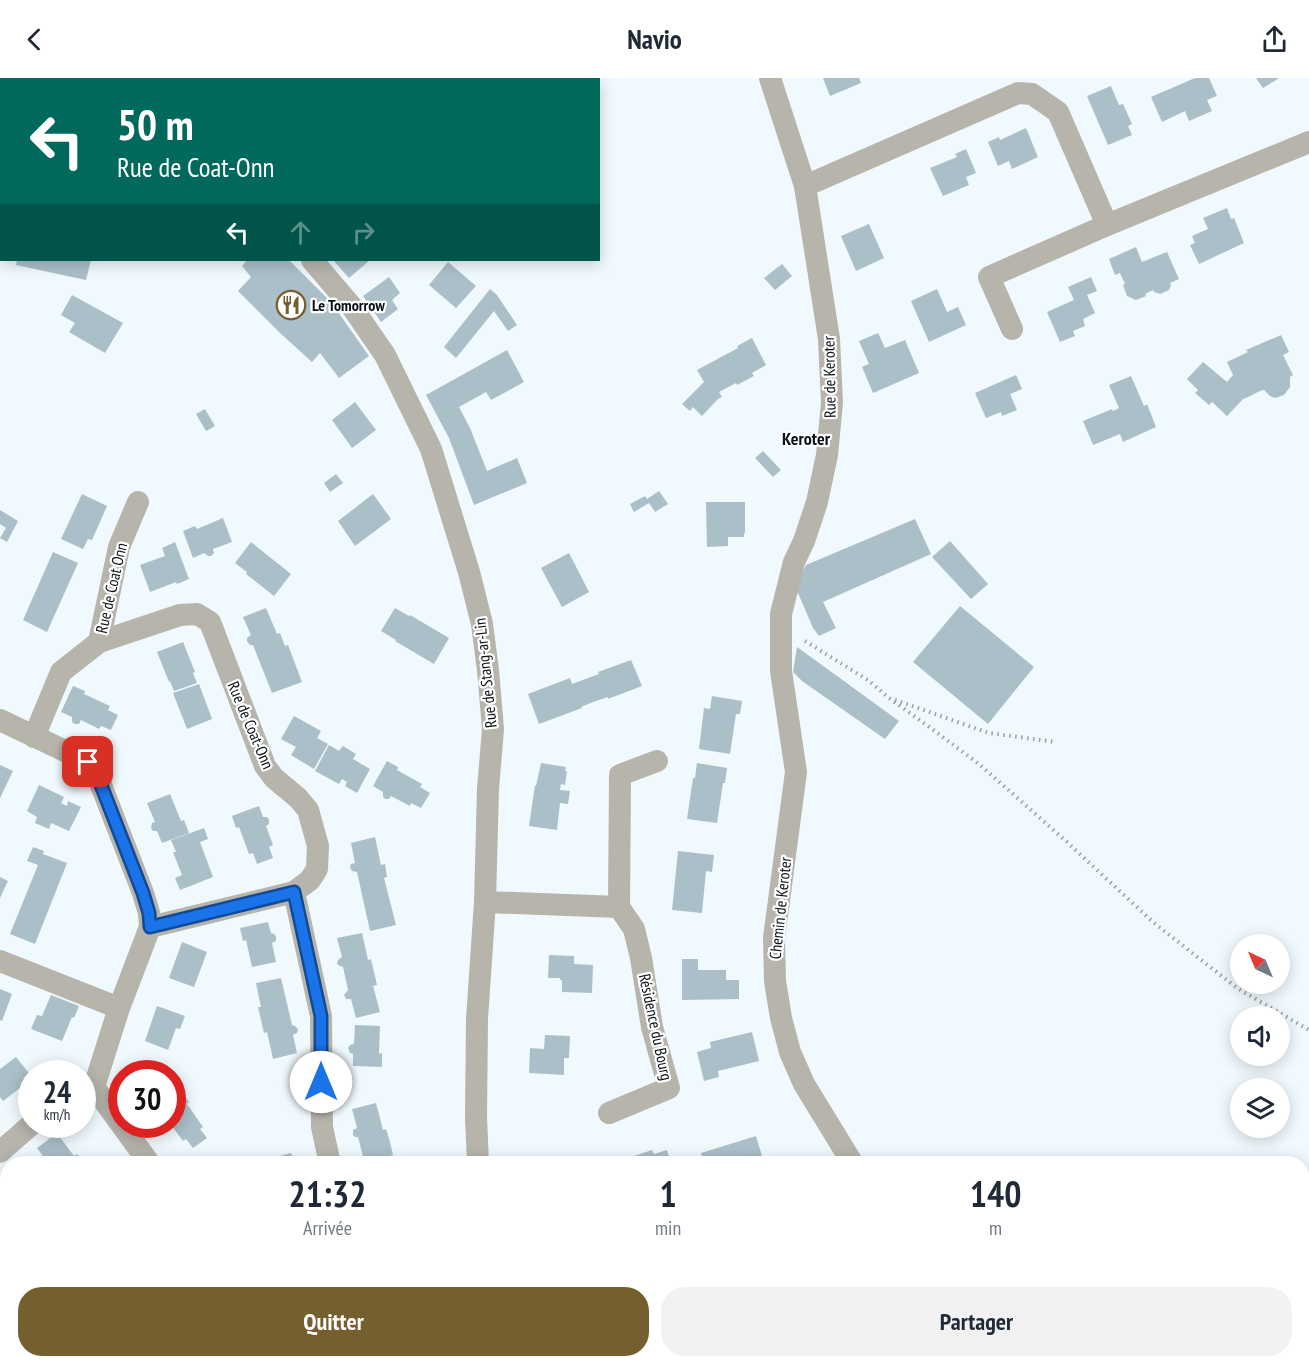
<!DOCTYPE html>
<html lang="fr">
<head>
<meta charset="utf-8">
<style>
  :root { --surface:#fff; --page:#f2f2f3; --text:#1f2937; --muted:#747a83; --accent:#765f2f }
  body { margin:0; font-family:"PT Sans Narrow",sans-serif; background:var(--page); color:var(--text); height:100vh; display:flex; flex-direction:column; font-size:22px; white-space:nowrap }
  * { box-sizing:border-box; margin:0 }
  p { font-size:20px; color:var(--muted) }
  .icon { flex:none; width:33px; height:33px; fill:none; stroke:currentColor; stroke-width:2; stroke-linecap:round; stroke-linejoin:round }
  .map { position:relative; flex:1; overflow:hidden }
  .side { position:absolute; left:0px; top:1078px; width:1310px; height:212px; display:flex; flex-direction:column; background:var(--surface); border-radius:24px 24px 0 0; box-shadow:0 3px 15px #0003 }
  .side>* { flex:none }
  .banner { position:absolute; left:0px; top:0px; width:600px; height:183px; box-shadow:0 3px 15px #0003; background:#00695c; color:#fff; overflow:hidden }
  .needle { width:39px; rotate:316deg }
  .buttons { position:absolute; left:1230px; top:856px; display:grid; gap:12px }
  .buttons a { display:grid; place-items:center; width:60px; height:60px; border-radius:50%; background:var(--surface); box-shadow:0 3px 15px #0003; font-size:30px }
  .speed { position:absolute; left:18px; top:982px; display:flex; gap:12px; font-size:30px; font-weight:700; text-align:center }
  .speed>* { display:grid; place-content:center; width:78px; height:78px; border-radius:50%; background:var(--surface); box-shadow:0 3px 15px #0003; line-height:1 }
  .speed small { font-size:15px; font-weight:400 }
  .speed .limit { border:9px solid #d22; background:#fff; color:#111 }
  .pin { position:absolute; display:grid; place-items:center; width:51px; height:51px; color:#fff; margin:-26px; border-radius:12px; box-shadow:0 3px 9px #0006 }
  .me { position:absolute; width:66px; margin:-33px; rotate:0deg; stroke-linejoin:round; filter:drop-shadow(0 0 4px #0008) }
  .turn { display:flex; align-items:center; gap:21px; height:126px; padding:0 18px; font-size:27px }
  .turn .icon { width:78px; height:78px; stroke-width:2.5 }
  .turn b { display:block; font-size:42px; line-height:51px }
  .lanes { display:flex; align-items:center; height:57px; padding:0 18px; background:#0003; justify-content:center; gap:30px; direction:ltr }
  .lanes .off { opacity:.35 }
  .eta { display:flex; justify-content:space-evenly; align-items:center; height:102px; text-align:center }
  .eta b { font-size:36px; font-weight:600; line-height:42px }
  .primary-button { display:flex; gap:12px; margin-top:auto; padding:12px 18px }
  .primary-button a { flex:1; height:69px; border-radius:24px; background:var(--accent); color:#fff; font-size:24px; font-weight:600; line-height:69px; text-align:center }
  .primary-button a+a { background:var(--page); color:var(--text) }
  header { display:flex; justify-content:space-between; align-items:center; height:78px; padding:0 18px; background:var(--surface); font-size:27px; font-weight:600 }
  .map>svg:first-child { display:block }
  .building { fill:#abbfc9 }
  .lines { fill:none; stroke-linecap:round; stroke-linejoin:round }
  .path { stroke:#98a0a4; stroke-width:4; stroke-dasharray:1.5 4.5; stroke-linecap:butt }
  .street { stroke:#b7b4ac; stroke-width:22 }
  .route-casing { stroke:#114b97; stroke-width:15 }
  .route { stroke:#1a73e8; stroke-width:10 }
  .labels { text-anchor:middle; dominant-baseline:central; stroke-width:4.5; stroke-linejoin:round; paint-order:stroke }
  .poi-label { font-size:16px; font-weight:bold; fill:#0a1215; stroke:#fff; text-anchor:start }
  .street-label { font-size:16px; fill:#0a1215; stroke:#fff }
  .neighbourhood-label { font-size:18px; font-weight:bold; fill:#0a1215; stroke:#fff }
</style>
</head>
<body>
<header><svg class="icon" aria-label="back" viewBox="0 0 24 24"><path d="M15 5l-7 7 7 7"/></svg>Navio<svg class="icon" aria-label="share" viewBox="0 0 24 24"><path d="M12 15V3M7 8l5-5 5 5M5 13v7h14v-7"/></svg></header>
<div class="map">
<svg width="1309" height="1289" viewBox="0 0 1309 1289">
  <rect width="100%" height="100%" fill="#f0f9fd"/>
  <g class="building">
    <polygon points="823,0 859,0 861,5 830,18"/>
    <polygon points="1195,0 1209,0 1217,18 1207,22 1212,33 1189,43 1185,33 1162,44 1151,19"/>
    <polygon points="1256,0 1279,0 1263,10"/>
    <polygon points="1111,8 1119,27 1123,26 1132,46 1128,48 1132,57 1108,67 1087,18"/>
    <polygon points="1026,50 1038,79 1012,91 1009,83 998,88 988,64 999,59 1000,62"/>
    <polygon points="966,71 976,95 966,99 969,107 943,118 930,90 957,79 955,76"/>
    <polygon points="1227,130 1231,141 1234,140 1244,165 1199,186 1190,167 1195,165 1192,158 1208,151 1203,140"/>
    <polygon points="869,146 884,180 856,193 841,158"/>
    <polygon points="1136,169 1142,184 1167,174 1179,201 1170,205 1171,207 1169,212 1160,216 1154,214 1153,212 1145,216 1146,218 1136,222 1127,218 1123,207 1125,206 1120,195 1115,197 1109,181"/>
    <polygon points="17,182 91,182 86,202 16,187"/>
    <polygon points="247,182 289,182 331,224 369,278 339,300 320,275 312,284 279,254 238,213 251,199 242,188"/>
    <polygon points="333,182 370,182 349,200"/>
    <polygon points="448,184 476,208 456,230 429,207"/>
    <polygon points="782,186 792,198 775,212 764,200"/>
    <polygon points="389,199 400,215 392,222 398,231 381,244 363,218"/>
    <polygon points="1091,199 1097,213 1087,217 1095,235 1083,241 1085,248 1073,253 1075,258 1060,264 1047,234 1074,222 1068,209"/>
    <polygon points="490,211 497,217 517,247 508,253 494,233 456,280 444,269"/>
    <polygon points="937,211 947,234 958,229 966,247 929,264 911,223"/>
    <polygon points="72,217 123,245 105,275 69,254 75,245 61,237"/>
    <polygon points="878,255 885,270 905,262 919,295 873,315 862,289 869,286 859,263"/>
    <polygon points="1281,257 1289,274 1283,277 1293,297 1290,299 1290,309 1284,317 1275,320 1270,318 1264,312 1260,313 1244,321 1244,320 1227,338 1212,324 1209,327 1195,315 1198,312 1187,301 1203,284 1227,304 1233,297 1227,284 1248,274 1246,272"/>
    <polygon points="752,260 766,287 752,295 754,298 737,307 736,305 719,314 722,319 718,321 702,338 693,329 690,333 682,326 704,304 697,292 738,270 737,268"/>
    <polygon points="507,272 524,304 491,322 486,314 459,329 470,350 487,393 517,380 527,405 474,427 449,360 426,317"/>
    <polygon points="1016,297 1022,311 1010,316 1017,332 1002,338 1001,334 986,340 975,315"/>
    <polygon points="1131,298 1144,328 1147,326 1156,349 1123,364 1120,356 1093,367 1083,343 1112,331 1113,333 1119,330 1109,307"/>
    <polygon points="355,324 376,352 352,370 332,342"/>
    <polygon points="205,331 215,348 206,353 196,336"/>
    <polygon points="763,373 781,392 773,399 755,380"/>
    <polygon points="336,396 343,405 330,414 324,405"/>
    <polygon points="659,413 668,426 655,434 649,425 634,434 630,426 645,418 647,421"/>
    <polygon points="82,416 107,428 92,462 88,461 83,471 61,461"/>
    <polygon points="373,416 391,441 355,468 338,443"/>
    <polygon points="706,424 745,424 745,455 744,455 744,459 728,459 728,468 707,469"/>
    <polygon points="0,432 18,443 7,464 0,460 6,450 0,446"/>
    <polygon points="223,440 232,464 213,471 214,475 211,478 208,478 204,475 193,480 183,453 195,448 197,451"/>
    <polygon points="915,441 931,476 823,524 836,550 819,558 813,550 795,508 806,487"/>
    <polygon points="950,463 988,506 971,521 932,479"/>
    <polygon points="175,464 189,501 177,506 176,504 150,514 140,487 165,478 162,470"/>
    <polygon points="251,464 291,496 274,518 246,496 247,494 235,485"/>
    <polygon points="53,474 78,485 47,554 23,542"/>
    <polygon points="569,475 589,514 562,529 541,490"/>
    <polygon points="960,528 1034,589 988,646 913,584"/>
    <polygon points="266,530 277,556 280,555 285,568 288,567 302,604 272,615 253,567 250,567 247,563 247,560 251,557 243,539"/>
    <polygon points="395,530 409,538 410,537 449,560 434,586 395,563 396,562 381,553"/>
    <polygon points="183,564 195,594 193,595 197,605 174,613 170,603 169,604 157,574"/>
    <polygon points="797,569 899,643 885,661 802,603 793,594"/>
    <polygon points="631,582 642,608 608,621 608,619 593,624 581,629 582,630 539,646 528,616 570,600 572,606 599,596 598,594"/>
    <polygon points="199,606 212,641 187,651 173,615"/>
    <polygon points="73,608 85,613 84,616 110,628 108,632 118,637 111,652 101,648 99,651 81,642 79,646 75,646 72,644 72,639 61,634"/>
    <polygon points="712,618 742,623 740,636 736,636 730,676 699,671 704,630 710,631"/>
    <polygon points="294,638 321,653 317,660 328,666 314,691 291,677 296,669 281,661"/>
    <polygon points="329,667 339,673 343,668 356,676 353,681 370,691 357,715 345,708 347,704 342,701 339,706 315,693"/>
    <polygon points="387,683 398,689 397,692 422,706 420,709 430,715 421,730 411,725 410,728 391,718 389,721 385,721 383,718 383,714 373,708"/>
    <polygon points="541,685 566,689 565,693 567,693 565,707 561,706 560,712 570,713 568,726 560,725 557,752 529,748 535,707 536,708"/>
    <polygon points="697,685 727,690 725,705 723,705 717,745 687,741 693,700 695,700"/>
    <polygon points="0,687 13,693 0,720"/>
    <polygon points="39,707 64,719 61,725 67,728 68,723 81,729 69,753 51,745 49,751 35,745 37,739 27,733"/>
    <polygon points="170,716 181,743 184,742 189,755 162,765 157,753 153,753 151,750 152,745 155,744 147,725"/>
    <polygon points="259,728 263,739 267,739 269,742 269,746 266,748 273,767 269,769 273,780 257,786 253,775 249,776 239,749 236,750 232,738"/>
    <polygon points="204,750 208,761 200,764 213,799 180,812 175,800 182,797 173,774 176,774 171,762"/>
    <polygon points="375,759 381,787 385,786 387,799 384,800 396,847 370,853 357,794 352,793 350,789 351,786 355,785 351,765"/>
    <polygon points="33,769 44,773 43,776 67,785 35,866 10,856 38,787 27,783"/>
    <polygon points="678,773 714,777 712,794 706,793 702,835 672,832"/>
    <polygon points="0,799 8,803 0,820"/>
    <polygon points="268,844 271,855 274,856 276,858 276,863 272,865 276,884 252,889 246,862 243,863 240,850"/>
    <polygon points="362,855 368,882 371,881 377,907 373,908 380,934 356,940 351,921 346,921 344,917 348,912 343,889 340,888 337,886 338,882 342,879 337,860"/>
    <polygon points="182,864 207,874 194,909 169,900"/>
    <polygon points="549,877 574,878 574,886 593,887 592,915 562,914 562,902 560,902 560,900 548,900"/>
    <polygon points="682,881 698,881 698,892 726,892 726,902 739,902 739,921 682,922"/>
    <polygon points="281,900 292,947 295,948 298,951 297,955 293,957 297,975 273,981 267,954 264,955 258,929 261,929 256,905"/>
    <polygon points="0,911 12,916 2,943 0,942"/>
    <polygon points="51,917 79,928 74,940 72,939 62,963 31,951 37,937 42,938"/>
    <polygon points="157,928 185,938 180,951 176,950 168,972 145,963"/>
    <polygon points="355,947 380,948 379,976 382,975 382,989 353,988 353,976 350,975 348,970 350,967 354,966"/>
    <polygon points="752,954 759,983 718,993 719,999 704,1003 697,974 711,970 710,964"/>
    <polygon points="545,957 570,958 569,980 564,980 564,997 529,995 530,970 544,971"/>
    <polygon points="16,979 32,999 32,1001 3,1023 0,1019 0,991"/>
    <polygon points="181,1013 189,1024 187,1026 203,1049 200,1051 207,1060 193,1070 186,1061 183,1063 171,1047 172,1019"/>
    <polygon points="376,1025 383,1052 386,1051 390,1064 393,1077 390,1078 392,1086 360,1086 364,1082 358,1059 355,1059 353,1057 353,1052 357,1050 352,1031"/>
    <polygon points="57,1055 74,1078 77,1076 85,1086 49,1086 37,1070"/>
    <polygon points="756,1058 764,1085 759,1086 704,1086 701,1075"/>
    <polygon points="652,1072 654,1076 667,1072 671,1086 618,1086 629,1082 628,1080"/>
    <polygon points="291,1075 295,1086 265,1086 264,1082"/>
    <polygon points="0,1151 8,1153 8,1183 0,1181"/>
    <polygon points="886,1282 945,1282 934,1289 890,1289"/>
  </g>
  <g class="lines">
    <g class="path">
      <polyline points="100,2 102,0"/>
      <polyline points="805,563 868,602 889,620 928,648 979,686 1067,764 1154,845 1237,910 1309,952"/>
      <polyline points="895,622 989,655 1056,664"/>
    </g>
    <g class="street">
      <polyline points="184,0 184,2"/>
      <polyline points="770,0 805,108 829,261 832,325 827,377 817,424 804,463 794,484 781,536 781,593 796,694 774,860 775,903 781,940 790,974 804,1006 853,1086"/>
      <polyline points="0,4 2,5"/>
      <polyline points="805,108 1018,15 1032,16 1058,34 1107,147"/>
      <polyline points="0,123 2,120"/>
      <polyline points="312,182 352,229 385,277 431,371 469,494 482,546 488,592 493,651 488,711 485,824 477,941 476,1039 478,1086"/>
      <polyline points="1012,251 989,199 1107,147 1309,64"/>
      <polyline points="99,564 119,469 138,424"/>
      <polyline points="0,642 88,684 99,702 143,815 149,835 150,849 119,930 94,1009"/>
      <polyline points="34,659 61,594 99,564 180,537 197,536 210,544 265,688 274,700 298,720 308,732 318,768 317,791 310,802 294,814 150,849"/>
      <polyline points="294,814 321,938 322,1049 330,1086"/>
      <polyline points="485,824 619,829"/>
      <polyline points="0,883 119,930"/>
      <polyline points="94,1009 150,1086"/>
      <polyline points="609,1035 669,1010 652,949 641,880 634,851 619,829 620,697 657,683"/>
      <polyline points="0,1074 32,1046"/>
      <polyline points="0,1117 8,1121"/>
      <polyline points="279,1282 281,1289"/>
      <polyline points="501,1282 502,1289"/>
      <polyline points="74,1289 77,1282"/>
      <polyline points="791,1289 799,1282"/>
    </g>
  </g>
  <g class="lines">
    <g class="route-casing">
      <polyline id="route" points="88,684 99,702 143,815 149,835 150,849 294,814 321,938 321,1004"/>
    </g>
    <use href="#route" class="route"/>
  </g>
  <defs>
    <g id="restaurant-ring" transform="scale(1.5)"><circle r="9.5" fill="#fff" stroke="#765f2f" stroke-width="1.5"/><path d="M-5-6h1v4h1v-4h1v4h1v-4h1v5L-1.5 .5V6h-2V.5L-5-1ZM5-6V6H3V1.5H1.5Q1.5-4 5-6Z" fill="#765f2f"/></g>
  </defs>
  <g fill-rule="evenodd">
    <use href="#restaurant-ring" x="291" y="227"/>
  </g>
  <g class="labels">
    <g class="poi-label">
      <text x="312" y="227">Le Tomorrow</text>
    </g>
    <g class="street-label">
      <text transform="translate(829 299) rotate(-91)">Rue de Keroter</text>
      <text transform="translate(111 510) rotate(-77)">Rue de Coat Onn</text>
      <text transform="translate(485 595) rotate(-96)">Rue de Stang-ar-Lin</text>
      <text transform="translate(251 647) rotate(67)">Rue de Coat-Onn</text>
      <text transform="translate(780 830) rotate(-84)">Chemin de Keroter</text>
      <text transform="translate(656 949) rotate(78)">Résidence du Bourg</text>
    </g>
    <g class="neighbourhood-label">
      <text x="806" y="360">Keroter</text>
    </g>
  </g>
</svg>
<div class="buttons">
<a><svg class="needle" viewBox="-14 -14 28 28"><path d="M0-13l5 13h-10z" fill="#e53935"/><path d="M0 13l5-13h-10z" fill="#747a83"/></svg></a>
<a><svg class="icon" aria-label="sound" viewBox="0 0 24 24"><path d="M4 9h4l5-4v14l-5-4H4zM17 9q2 3 0 6"/></svg></a>
<a><svg class="icon" aria-label="layers" viewBox="0 0 24 24"><path d="M12 4l9 5-9 5-9-5zM3 14l9 5 9-5"/></svg></a>
</div>
<div class="speed"><div>24<small>km/h</small></div><div class="limit">30</div></div>
<div class="pin" style="left:88px;top:684px;background:#d93025"><svg class="icon" aria-label="arrive" viewBox="0 0 24 24"><path d="M6 21V4h12l-3 4 3 4H6"/></svg></div>
<svg class="me" style="left:321px;top:1004px" viewBox="-20 -20 40 40"><circle r="19" fill="#fff"/><path d="M0-13L10 11 0 6-10 11z" fill="#1a73e8"/></svg>
<div class="banner">
<div class="turn"><svg class="icon" aria-label="left" viewBox="0 0 24 24"><path d="M17 20v-9H6M10 6l-5 5 5 5"/></svg><div><b>50 m</b>Rue de Coat-Onn</div></div>
<div class="lanes"><svg class="icon" aria-label="left" viewBox="0 0 24 24"><path d="M17 20v-9H6M10 6l-5 5 5 5"/></svg><svg class="icon off" aria-label="ahead" viewBox="0 0 24 24"><path d="M12 20V5M6 11l6-6 6 6"/></svg><svg class="icon off" aria-label="right" viewBox="0 0 24 24"><path d="M7 20v-9h11M14 6l5 5-5 5"/></svg></div>
</div>
<section class="side">
<div class="eta">
<div><b>21:32</b><p>Arrivée</p></div>
<div><b>1</b><p>min</p></div>
<div><b>140</b><p>m</p></div>
</div>
<div class="primary-button"><a>Quitter</a><a>Partager</a></div>
</section>
</div>
</body>
</html>
